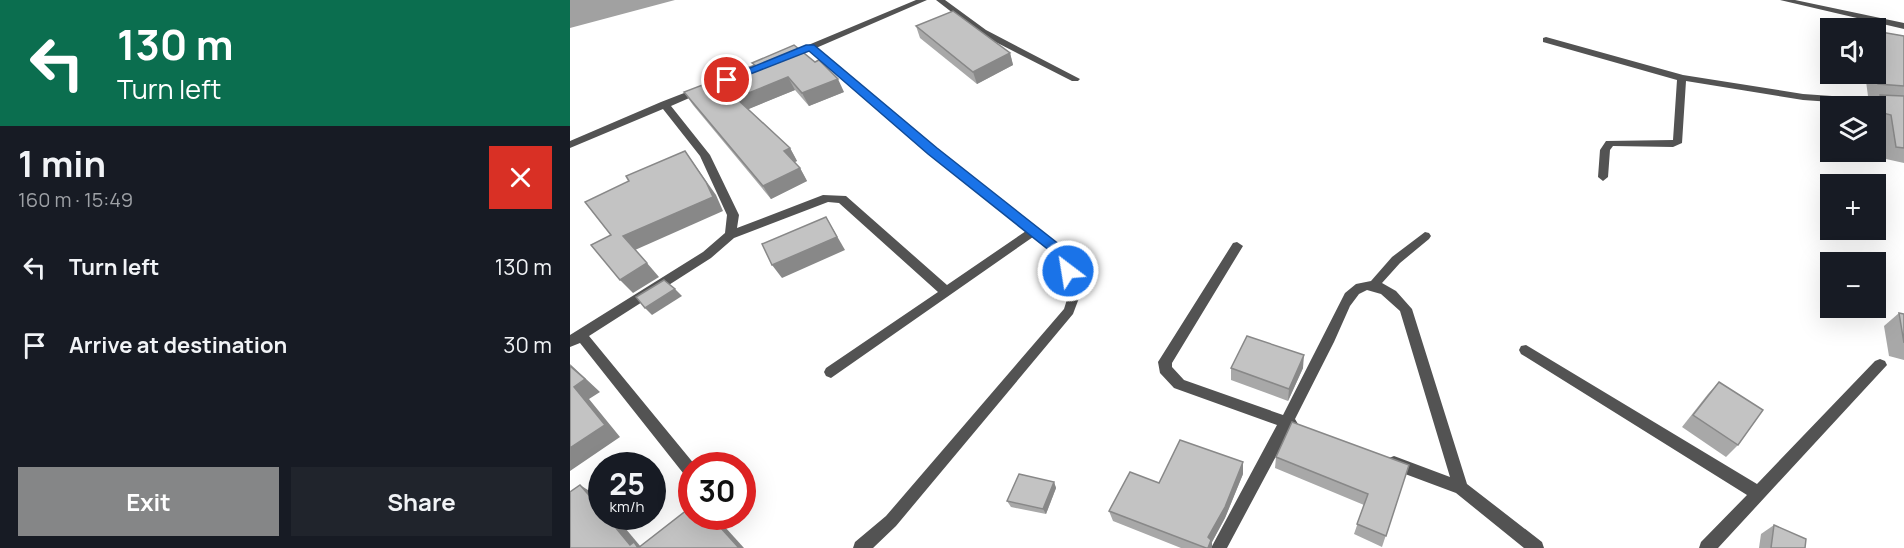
<!DOCTYPE html>
<html lang="en">
<head>
<meta charset="utf-8">
<style>
  :root { --surface:#171b24; --page:#20242c; --text:#f1f3f6; --muted:#9ea1a6; --accent:#858687 }
  body { margin:0; font-family:Manrope,sans-serif; background:var(--page); color:var(--text); height:100vh; display:flex; flex-direction:column; font-size:22px; white-space:nowrap }
  * { box-sizing:border-box; margin:0 }
  p { font-size:20px; color:var(--muted) }
  .icon { flex:none; width:33px; height:33px; fill:none; stroke:currentColor; stroke-width:2; stroke-linecap:round; stroke-linejoin:round }
  .map { position:relative; flex:1; overflow:hidden }
  .details { display:flex; flex-direction:column; background:var(--surface); width:570px }
  .details>* { flex:none }
  .banner { background:#0b6e4f; color:#fff; overflow:hidden }
  .fabs { position:absolute; left:1250px; top:18px; display:grid; gap:12px }
  .fabs a { display:grid; place-items:center; width:66px; height:66px; border-radius:0px; background:var(--surface); box-shadow:0 6px 24px #0002; font-size:30px }
  .speed { position:absolute; left:18px; top:452px; display:flex; gap:12px; font-size:30px; font-weight:700; text-align:center }
  .speed>* { display:grid; place-content:center; width:78px; height:78px; border-radius:50%; background:var(--surface); box-shadow:0 6px 24px #0002; line-height:1 }
  .speed small { font-size:15px; font-weight:400 }
  .speed .limit { border:9px solid #d22; background:#fff; color:#111 }
  .pin { position:absolute; display:grid; place-items:center; width:51px; height:51px; color:#fff; margin:-26px; border:3px solid #fff; border-radius:50%; box-shadow:0 2px 6px #0007 }
  .me { position:absolute; width:66px; margin:-33px; rotate:329deg; stroke-linejoin:round; filter:drop-shadow(0 0 4px #0008) }
  .turn { display:flex; align-items:center; gap:21px; height:126px; padding:0 18px; font-size:27px }
  .turn .icon { width:78px; height:78px; stroke-width:2.5 }
  .turn b { display:block; font-size:42px; line-height:51px }
  .round { display:grid; place-items:center; flex:none; width:63px; height:63px; border-radius:0px; background:var(--page) }
  .overview { display:flex; align-items:center; justify-content:space-between; height:102px; padding:0 18px }
  h1 { font-size:36px; font-weight:700; line-height:45px }
  .primary-button { display:flex; gap:12px; margin-top:auto; padding:12px 18px }
  .primary-button a { flex:1; height:69px; border-radius:0px; background:var(--accent); color:#fff; font-size:24px; font-weight:700; line-height:69px; text-align:center }
  .primary-button a+a { background:var(--page); color:var(--text) }
  ul { padding:0; list-style:none }
  li { display:flex; align-items:center; gap:18px; height:78px; padding:0 18px }
  li div { flex:1 }
  li b { display:block; font-size:22px }
  li em { font-style:normal }
  main { display:flex; flex:1; min-height:0 }
  .map>svg:first-child { display:block }
  .water { fill:#a1a1a1 }
  .lines { fill:none; stroke-linecap:round; stroke-linejoin:round }
  .minor { fill:#535353; fill-rule:evenodd }
  .wall { fill:#a8a8a8 }
  .shaded-wall { fill:#888 }
  .building { fill:#c3c3c3; stroke:#888; stroke-width:1.5 }
  .route { fill:#1a73e8; stroke:#114b97; stroke-width:1.5 }
</style>
</head>
<body>
<main>
<section class="details">
<div class="banner">
<div class="turn"><svg class="icon" aria-label="left" viewBox="0 0 24 24"><path d="M17 20v-9H6M10 6l-5 5 5 5"/></svg><div><b>130 m</b>Turn left</div></div>
</div>
<div class="overview"><div><h1>1 min</h1><p>160 m · 15:49</p></div><a class="round" style="background:#d93025;color:#fff"><svg class="icon" aria-label="close" viewBox="0 0 24 24"><path d="M6 6l12 12M18 6L6 18"/></svg></a></div>
<ul>
<li><svg class="icon" aria-label="left" viewBox="0 0 24 24"><path d="M17 20v-9H6M10 6l-5 5 5 5"/></svg><div><b>Turn left</b></div><em>130 m</em></li>
<li><svg class="icon" aria-label="arrive" viewBox="0 0 24 24"><path d="M6 21V4h12l-3 4 3 4H6"/></svg><div><b>Arrive at destination</b></div><em>30 m</em></li>
</ul>
<div class="primary-button"><a>Exit</a><a>Share</a></div>
</section>
<div class="map">
<svg width="1334" height="548" viewBox="0 0 1334 548">
  <rect width="100%" height="100%" fill="#fff"/>
  <polygon class="water" points="0,0 105,0 0,28"/>
  <g class="lines">
    <g class="minor">
      <polygon points="346,0 357,0 246,48 366,149 494,249 512,290 503,314 326,526 303,548 283,548 285,542 316,516 494,309 500,290 485,254 463,237 261,378 256,376 254,372 256,368 368,292 269,203 258,202 164,238 141,258 19,336 125,465 122,465 122,480 117,478 10,343 0,347 0,335 133,252 155,233 157,215 130,156 93,109 0,148 0,141 91,102 127,88 133,88 133,92 101,106 140,155 169,215 167,228 253,195 276,196 377,285 456,231 358,153 239,50 216,59 212,56"/>
      <polygon points="366,0 375,0 416,30 510,79 508,81 502,81 410,34"/>
      <polygon points="1210,0 1225,0 1334,23 1334,29"/>
      <polygon points="976,37 1113,75 1233,94 1334,101 1334,107 1233,100 1116,81 1112,143 1103,147 1043,146 1040,150 1038,177 1033,181 1028,177 1030,150 1036,141 1103,140 1107,80 973,42 973,38"/>
      <polygon points="855,232 859,233 861,236 859,239 830,263 812,283 826,291 842,309 897,484 972,542 974,548 954,548 886,493 819,468 817,463 819,458 824,456 880,477 830,311 811,294 797,290 789,294 780,306 764,342 725,419 728,424 726,428 720,430 657,548 641,548 707,425 604,388 590,373 588,362 663,243 667,242 673,246 602,363 602,367 614,380 713,415 775,293 786,284 801,281 822,257"/>
      <polygon points="956,345 1187,484 1305,361 1310,359 1315,361 1317,365 1148,548 1129,548 1131,542 1177,495 951,354 949,350 951,346"/>
    </g>
  </g>
  <g class="wall">
    <polygon points="346,26 440,53 443,65 407,84 350,38"/>
    <polygon points="1305,31 1334,36 1334,163 1316,159 1311,127 1305,126 1305,106 1300,106 1308,97 1298,96 1295,74 1305,74"/>
    <polygon points="182,63 274,92 239,106 225,90 178,109 220,148 227,161 224,162 230,168 237,181 201,199 123,105 114,92 184,66"/>
    <polygon points="1329,313 1334,314 1334,360 1319,356 1314,326"/>
    <polygon points="661,368 733,368 718,401 661,380"/>
    <polygon points="1149,382 1168,445 1156,457 1112,427 1138,394"/>
    <polygon points="706,457 839,465 812,547 784,534 794,505 705,468"/>
    <polygon points="673,474 655,518 642,542 642,548 611,548 543,521 539,511"/>
    <polygon points="484,482 486,488 476,514 441,507 437,501"/>
    <polygon points="1204,525 1235,548 1189,548 1191,534"/>
  </g>
  <g class="shaded-wall">
    <polygon points="440,53 443,65 407,84 403,72"/>
    <polygon points="218,77 225,90 174,111 166,98"/>
    <polygon points="268,79 274,92 239,106 232,93"/>
    <polygon points="220,148 227,161 221,164 214,151"/>
    <polygon points="115,151 146,195 153,211 65,250 53,236"/>
    <polygon points="230,168 237,181 201,199 193,186"/>
    <polygon points="256,217 275,250 212,278 202,265"/>
    <polygon points="77,263 89,277 63,293 50,280"/>
    <polygon points="105,289 112,296 82,315 75,308"/>
    <polygon points="734,355 733,368 718,401 719,389"/>
    <polygon points="0,364 30,392 19,399 50,437 0,471 0,448 4,387"/>
    <polygon points="673,462 673,474 655,518 642,542 642,548 638,548 638,537"/>
    <polygon points="484,482 486,488 476,514 473,509"/>
    <polygon points="10,485 32,499 32,510"/>
    <polygon points="36,516 45,516 71,547 65,548 60,545"/>
    <polygon points="140,516 145,516 174,548 169,548"/>
  </g>
  <g class="building">
    <polygon points="383,11 440,53 403,72 346,26"/>
    <polygon points="1305,31 1334,36 1334,86 1308,84 1305,67"/>
    <polygon points="224,45 245,62 249,60 268,79 232,93 218,77 166,98 220,148 214,151 230,168 193,186 114,92 185,65 182,63"/>
    <polygon points="1310,95 1334,96 1334,148 1326,147 1321,115 1313,113"/>
    <polygon points="115,151 136,182 143,197 53,236 77,263 50,280 21,245 41,235 15,202 59,181 56,176"/>
    <polygon points="256,217 267,237 202,265 192,244"/>
    <polygon points="94,280 105,289 75,308 66,297"/>
    <polygon points="1329,313 1334,314 1334,343"/>
    <polygon points="677,336 734,355 719,389 661,368"/>
    <polygon points="0,366 15,379 4,387 35,425 0,448"/>
    <polygon points="1149,382 1193,410 1168,445 1123,415"/>
    <polygon points="722,422 839,465 816,536 787,524 798,494 706,457"/>
    <polygon points="610,440 673,462 655,507 638,537 641,540 638,548 636,548 539,511 560,472 589,483"/>
    <polygon points="449,474 484,482 473,509 437,501"/>
    <polygon points="10,485 32,510 32,516 36,516 60,545 64,542 68,548 122,506 122,516 140,516 169,548 0,548 0,492"/>
    <polygon points="1204,525 1236,539 1235,548 1201,548"/>
  </g>
  <polygon class="route" points="236,45 244,45 367,148 495,249 505,271 503,275 493,275 485,255 358,154 239,51 160,82 151,80"/>
</svg>
<div class="fabs">
<a><svg class="icon" aria-label="sound" viewBox="0 0 24 24"><path d="M4 9h4l5-4v14l-5-4H4zM17 9q2 3 0 6"/></svg></a>
<a><svg class="icon" aria-label="layers" viewBox="0 0 24 24"><path d="M12 4l9 5-9 5-9-5zM3 14l9 5 9-5"/></svg></a>
<a>+</a>
<a>−</a>
</div>
<div class="speed"><div>25<small>km/h</small></div><div class="limit">30</div></div>
<div class="pin" style="left:157px;top:80px;background:#d93025"><svg class="icon" aria-label="arrive" viewBox="0 0 24 24"><path d="M6 21V4h12l-3 4 3 4H6"/></svg></div>
<svg class="me" style="left:498px;top:271px" viewBox="-20 -20 40 40"><circle r="17" fill="#1a73e8" stroke="#fff" stroke-width="3"/><path d="M0-11L8 9 0 5-8 9z" fill="#fff"/></svg>
</div>
</main>
</body>
</html>
